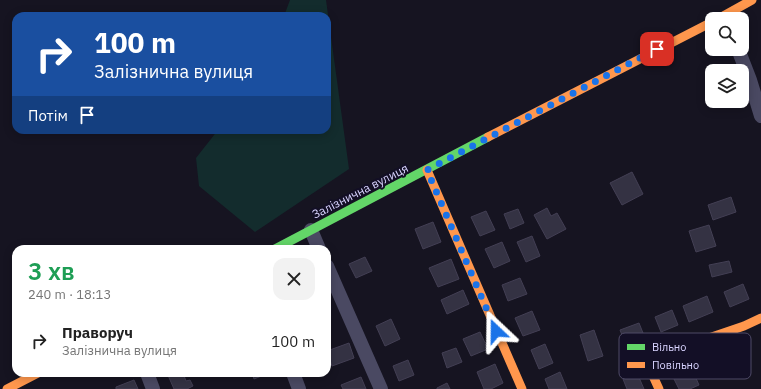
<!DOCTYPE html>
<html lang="uk">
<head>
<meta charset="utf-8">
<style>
  :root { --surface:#fff; --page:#f2f2f2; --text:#222; --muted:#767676 }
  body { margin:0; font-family:"IBM Plex Sans",sans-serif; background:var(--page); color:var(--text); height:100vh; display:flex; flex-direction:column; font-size:15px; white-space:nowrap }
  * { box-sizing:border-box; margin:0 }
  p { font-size:13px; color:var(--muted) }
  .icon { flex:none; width:22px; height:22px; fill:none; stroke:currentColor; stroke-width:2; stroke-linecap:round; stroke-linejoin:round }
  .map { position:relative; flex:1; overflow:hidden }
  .panel { position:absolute; left:12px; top:245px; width:319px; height:132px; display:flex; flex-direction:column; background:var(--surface); border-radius:12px; box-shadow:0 2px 10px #0003 }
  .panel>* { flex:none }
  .banner { position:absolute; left:12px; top:12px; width:319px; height:122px; border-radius:12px; box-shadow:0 2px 10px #0003; background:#1a4fa0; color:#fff; overflow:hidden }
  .controls { position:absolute; left:705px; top:12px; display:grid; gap:8px }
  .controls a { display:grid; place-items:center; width:44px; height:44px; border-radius:8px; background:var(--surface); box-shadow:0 2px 10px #0003; font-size:20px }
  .pin { position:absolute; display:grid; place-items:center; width:34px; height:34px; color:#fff; margin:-17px; border-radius:8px; box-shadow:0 2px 6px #0006 }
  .me { position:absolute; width:44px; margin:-22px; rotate:337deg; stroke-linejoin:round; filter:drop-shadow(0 0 3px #0008) }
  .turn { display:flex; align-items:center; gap:14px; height:84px; padding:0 16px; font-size:18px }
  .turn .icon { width:52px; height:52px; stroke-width:2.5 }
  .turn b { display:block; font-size:28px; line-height:34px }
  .then { display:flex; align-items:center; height:38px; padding:0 16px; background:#0003; gap:8px; font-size:15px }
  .round { display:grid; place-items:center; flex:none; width:42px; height:42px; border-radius:12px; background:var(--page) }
  .headline { display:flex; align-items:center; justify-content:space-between; height:68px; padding:0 16px }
  h1 { font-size:24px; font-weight:600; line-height:30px; color:#1e9e55 }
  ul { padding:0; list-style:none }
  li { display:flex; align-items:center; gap:12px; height:56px; padding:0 16px }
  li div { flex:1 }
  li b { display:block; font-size:15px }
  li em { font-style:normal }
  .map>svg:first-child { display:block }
  .green { fill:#132c2d }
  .building { fill:#343243; stroke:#433f54 }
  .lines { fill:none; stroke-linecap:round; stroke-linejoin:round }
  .street { stroke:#4a4962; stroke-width:14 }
  .fast { stroke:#63d668; stroke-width:9 }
  .slow { stroke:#ff974d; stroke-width:9 }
  .route { stroke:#1a73e8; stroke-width:7; stroke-dasharray:0 12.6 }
  .labels { text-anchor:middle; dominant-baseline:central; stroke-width:4; stroke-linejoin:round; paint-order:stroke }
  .street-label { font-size:12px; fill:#d9d4ff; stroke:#130f26 }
  .key { fill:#130f26; stroke:#4e4a67; stroke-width:1 }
  .key-label { font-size:11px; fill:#d9d4ff }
</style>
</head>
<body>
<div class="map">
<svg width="761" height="389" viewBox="0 0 761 389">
  <rect width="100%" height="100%" fill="#161421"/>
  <polygon class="green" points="290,0 326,0 349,169 255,232 199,186 196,158 218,130 327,130 327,16 284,16"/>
  <g class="building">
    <polygon points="632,172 643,194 622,205 610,183"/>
    <polygon points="731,197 736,212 713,220 708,205"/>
    <polygon points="547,208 551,216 557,213 566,229 547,239 534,215"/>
    <polygon points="518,209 524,223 510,229 504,214"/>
    <polygon points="486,211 495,230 480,236 471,217"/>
    <polygon points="433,222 441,242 423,249 415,229"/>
    <polygon points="709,225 716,246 696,252 689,231"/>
    <polygon points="532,236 540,256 526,262 517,242"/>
    <polygon points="502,242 510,261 494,268 485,249"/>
    <polygon points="365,257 372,271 356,278 349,264"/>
    <polygon points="451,259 459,279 438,287 429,268"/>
    <polygon points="729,261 732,272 712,277 709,265"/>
    <polygon points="520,278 527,294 508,301 502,285"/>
    <polygon points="743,284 749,299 730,307 724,292"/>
    <polygon points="463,290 469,304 447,314 441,300"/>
    <polygon points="707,296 713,312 689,322 683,306"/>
    <polygon points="672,310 678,325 661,332 655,317"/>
    <polygon points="532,311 540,330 523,336 515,318"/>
    <polygon points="391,319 400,339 385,346 376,326"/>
    <polygon points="639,323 645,338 626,345 620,330"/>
    <polygon points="594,330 603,356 588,361 580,335"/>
    <polygon points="480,332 488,349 471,356 463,339"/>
    <polygon points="349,343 354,358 332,366 327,351"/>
    <polygon points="545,344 553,363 539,369 531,350"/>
    <polygon points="456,348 462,362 447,368 442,353"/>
    <polygon points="408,360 414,375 399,381 393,366"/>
    <polygon points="495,364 503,383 491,389 484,389 477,372"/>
    <polygon points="691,367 699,385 690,389 679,389 672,375"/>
    <polygon points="560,372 567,389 549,389 545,379"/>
    <polygon points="167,373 183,373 186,381 190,380 193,386 187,389 174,389"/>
    <polygon points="252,373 269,373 254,379"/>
    <polygon points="637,373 644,389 627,389 623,379"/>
    <polygon points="361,377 366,389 343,389 341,385"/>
    <polygon points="134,380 138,389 116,389 116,387"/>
    <polygon points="447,383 450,389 437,389 437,388"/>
  </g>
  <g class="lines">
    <g class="street">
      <polyline points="738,49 750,80 761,116"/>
      <polyline points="311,230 319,249"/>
      <polyline points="327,266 381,389"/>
      <polyline points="147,373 153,389"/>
      <polyline points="293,373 299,389"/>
    </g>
    <polyline class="fast" points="275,249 488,137"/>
    <g class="slow">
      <polyline points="718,19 752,0"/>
      <polyline points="488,137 712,22"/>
      <polyline points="427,170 522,389"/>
      <polyline points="7,389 38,373"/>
      <polyline points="659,389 649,367 653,357 744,326 761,318"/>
    </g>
  </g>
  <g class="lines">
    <polyline class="route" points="496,331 427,170 657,49"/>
  </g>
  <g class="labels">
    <g class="street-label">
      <text transform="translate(360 191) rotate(-27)">Залізнична вулиця</text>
    </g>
  </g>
  <rect x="619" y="333" width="132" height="46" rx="6" class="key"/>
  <rect x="627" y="344" width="18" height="6" fill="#63d668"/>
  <rect x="627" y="362" width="18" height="6" fill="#ff974d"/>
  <g class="key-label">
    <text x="652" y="351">Вільно</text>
    <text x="652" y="369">Повільно</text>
  </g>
</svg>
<div class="controls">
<a><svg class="icon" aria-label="search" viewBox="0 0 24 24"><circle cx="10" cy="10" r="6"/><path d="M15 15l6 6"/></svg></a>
<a><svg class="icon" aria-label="layers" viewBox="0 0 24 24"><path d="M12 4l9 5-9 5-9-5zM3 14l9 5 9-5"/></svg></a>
</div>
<div class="pin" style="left:657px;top:49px;background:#d93025"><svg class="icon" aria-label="arrive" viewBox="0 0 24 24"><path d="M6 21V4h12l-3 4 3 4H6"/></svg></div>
<svg class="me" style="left:496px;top:331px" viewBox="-20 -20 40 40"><path d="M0-17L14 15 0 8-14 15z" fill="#1a73e8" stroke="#fff" stroke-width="4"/></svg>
<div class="banner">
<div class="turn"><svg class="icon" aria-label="right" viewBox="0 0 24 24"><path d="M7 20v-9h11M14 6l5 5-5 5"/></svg><div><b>100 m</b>Залізнична вулиця</div></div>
<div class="then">Потім<svg class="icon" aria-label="arrive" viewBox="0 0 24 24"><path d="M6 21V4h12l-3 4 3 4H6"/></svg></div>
</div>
<section class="panel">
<div class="headline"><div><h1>3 хв</h1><p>240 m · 18:13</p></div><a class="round"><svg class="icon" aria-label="close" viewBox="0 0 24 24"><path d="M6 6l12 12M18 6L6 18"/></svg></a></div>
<ul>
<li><svg class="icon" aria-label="right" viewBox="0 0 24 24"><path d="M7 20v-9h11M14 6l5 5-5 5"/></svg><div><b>Праворуч</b><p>Залізнична вулиця</p></div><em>100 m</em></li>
</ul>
</section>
</div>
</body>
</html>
